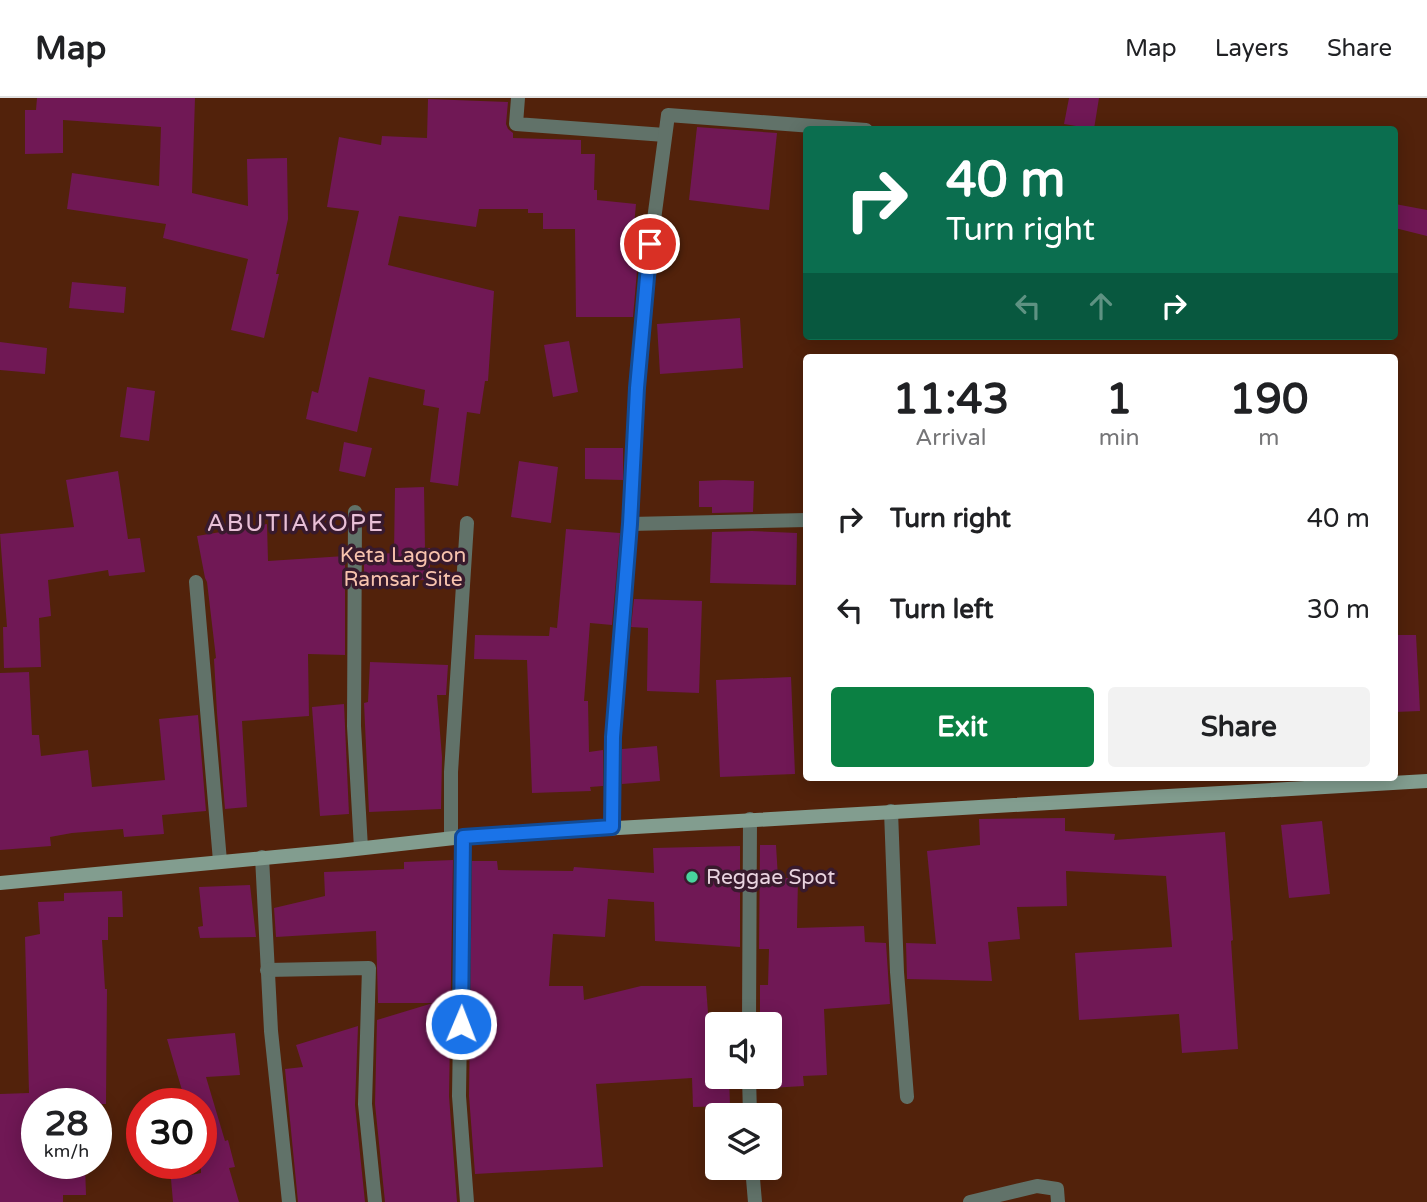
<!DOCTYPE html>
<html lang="en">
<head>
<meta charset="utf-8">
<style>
  :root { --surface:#fff; --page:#f2f2f2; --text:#202124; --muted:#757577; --line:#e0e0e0; --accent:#0b8043 }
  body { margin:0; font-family:"Varela Round",sans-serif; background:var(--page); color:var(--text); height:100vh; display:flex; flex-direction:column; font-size:26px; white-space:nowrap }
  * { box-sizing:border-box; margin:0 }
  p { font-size:23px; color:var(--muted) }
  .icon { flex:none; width:38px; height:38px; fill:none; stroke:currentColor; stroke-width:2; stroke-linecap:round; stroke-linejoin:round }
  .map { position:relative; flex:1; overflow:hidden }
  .panel { position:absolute; left:803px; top:256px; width:595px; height:427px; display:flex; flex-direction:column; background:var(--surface); border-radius:7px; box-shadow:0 4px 18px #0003 }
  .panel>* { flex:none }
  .guide { position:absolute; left:803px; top:28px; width:595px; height:214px; border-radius:7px; box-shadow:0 4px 18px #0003; background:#0b6e4f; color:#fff; overflow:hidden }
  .buttons { position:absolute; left:705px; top:914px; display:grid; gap:14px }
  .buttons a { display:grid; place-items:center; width:77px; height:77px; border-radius:7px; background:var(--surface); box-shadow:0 4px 18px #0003; font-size:35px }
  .speed { position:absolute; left:21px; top:990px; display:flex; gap:14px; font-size:35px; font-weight:700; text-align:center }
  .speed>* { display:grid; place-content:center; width:91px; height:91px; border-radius:50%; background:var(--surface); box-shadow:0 4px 18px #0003; line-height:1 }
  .speed small { font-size:18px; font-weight:400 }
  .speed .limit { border:10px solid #d22; background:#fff; color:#111 }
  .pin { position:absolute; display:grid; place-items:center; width:60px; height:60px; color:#fff; margin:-30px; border:4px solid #fff; border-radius:50%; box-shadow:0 2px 7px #0007 }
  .me { position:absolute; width:77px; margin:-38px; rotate:1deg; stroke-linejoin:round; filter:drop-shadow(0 0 5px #0008) }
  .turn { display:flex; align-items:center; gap:24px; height:147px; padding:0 28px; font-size:32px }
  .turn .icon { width:91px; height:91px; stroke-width:2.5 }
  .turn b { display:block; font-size:49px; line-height:60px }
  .lanes { display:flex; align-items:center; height:66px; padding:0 28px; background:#0003; justify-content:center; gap:35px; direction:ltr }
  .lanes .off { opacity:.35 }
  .eta { display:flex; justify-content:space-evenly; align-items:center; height:119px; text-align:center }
  .eta b { font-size:42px; font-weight:800; line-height:49px }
  .cta { display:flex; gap:14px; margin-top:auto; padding:14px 28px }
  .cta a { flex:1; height:80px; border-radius:7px; background:var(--accent); color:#fff; font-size:28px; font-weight:800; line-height:80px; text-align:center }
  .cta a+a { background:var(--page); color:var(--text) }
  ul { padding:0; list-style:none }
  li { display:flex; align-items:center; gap:21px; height:91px; padding:0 28px }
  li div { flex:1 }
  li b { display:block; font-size:26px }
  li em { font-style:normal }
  header { display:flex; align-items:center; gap:42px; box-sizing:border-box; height:98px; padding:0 35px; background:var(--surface); border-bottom:2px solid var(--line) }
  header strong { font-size:33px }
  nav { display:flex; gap:38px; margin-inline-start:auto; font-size:24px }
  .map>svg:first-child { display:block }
  .green { fill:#52220b; fill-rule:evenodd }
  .building { fill:#701855 }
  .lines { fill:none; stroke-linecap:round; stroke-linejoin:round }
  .minor { stroke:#617269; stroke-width:14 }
  .secondary { stroke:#829d8f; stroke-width:14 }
  .route-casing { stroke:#114b97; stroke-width:18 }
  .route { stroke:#1a73e8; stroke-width:12 }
  .poi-dot { fill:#48d49d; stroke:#381a2d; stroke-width:2.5 }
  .labels { text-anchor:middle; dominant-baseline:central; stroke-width:7; stroke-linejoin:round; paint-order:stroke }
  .park-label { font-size:21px; fill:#f8c3ae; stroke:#381a2d }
  .poi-label { font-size:21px; fill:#e9d4e0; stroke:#381a2d; text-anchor:start }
  .quarter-label { font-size:24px; letter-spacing:2px; fill:#e8c0d7; stroke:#381a2d }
</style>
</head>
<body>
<header>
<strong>Map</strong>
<nav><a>Map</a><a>Layers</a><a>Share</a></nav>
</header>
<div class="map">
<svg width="1427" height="1104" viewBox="0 0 1427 1104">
  <rect width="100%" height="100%" fill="#381a2d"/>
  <path class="green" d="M0,0H1427V1104H0ZM807,32H1395V238H807ZM807,259H1395V679H807ZM718,926H770V978H718ZM37,1006H96V1066H37ZM142,1006H201V1066H142ZM718,1017H770V1069H718Z"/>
  <g class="building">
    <polygon points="37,0 195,0 192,95 248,108 247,61 287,60 288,121 276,176 279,176 264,240 231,232 248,161 163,140 166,126 67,111 72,75 159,88 161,29 63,22 63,55 25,56 25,12 36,12"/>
    <polygon points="1069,0 1099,0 1094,31 1064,26"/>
    <polygon points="428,1 508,4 506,26 508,31 513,35 513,40 581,42 581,56 595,56 594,92 597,92 597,102 636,106 633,139 637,139 637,173 633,219 576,219 575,131 543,131 543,115 528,115 528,111 479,111 476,129 399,118 388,167 494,193 488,283 485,283 480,316 467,314 458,388 430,384 439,310 423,307 425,292 369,279 357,334 306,321 312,293 318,295 359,113 327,109 339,39 381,47 382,38 427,40"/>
    <polygon points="697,29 777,35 769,112 689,102"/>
    <polygon points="1395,106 1427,112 1427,138 1395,130"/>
    <polygon points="72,184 126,189 124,215 69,210"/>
    <polygon points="740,220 743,270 660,276 657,226"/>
    <polygon points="569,243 578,294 553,299 544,247"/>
    <polygon points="0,244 47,250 45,276 0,272"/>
    <polygon points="127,289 155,293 149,343 120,339"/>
    <polygon points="344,344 372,350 365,379 339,373"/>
    <polygon points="585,350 623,350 623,382 585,381"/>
    <polygon points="519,363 558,369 551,425 511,419"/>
    <polygon points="118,373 128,441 140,440 145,474 109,478 108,472 48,482 51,518 39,520 41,569 4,570 3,529 7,529 0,436 74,429 66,382"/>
    <polygon points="724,382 754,383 753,414 712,415 712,409 699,409 699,383"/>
    <polygon points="424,389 425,450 430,450 430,482 364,483 364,457 394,455 395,390"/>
    <polygon points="267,426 268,463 345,458 345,557 308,556 309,618 242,623 247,709 225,711 217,615 214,561 216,560 207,484 205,480 197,438"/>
    <polygon points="566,431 620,435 612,527 590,525 584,603 588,603 589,654 603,652 603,688 590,689 591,693 532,695 527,562 474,561 475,537 549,538 550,529 557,530"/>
    <polygon points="752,433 797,435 796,487 710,485 712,434"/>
    <polygon points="634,501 702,503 699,595 647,593 648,530 631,529"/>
    <polygon points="1395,537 1416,537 1420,613 1395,614"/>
    <polygon points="370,564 448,567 446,597 437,597 442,659 441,711 369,714 364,605 368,604"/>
    <polygon points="29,574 32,637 39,637 41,658 88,652 92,689 165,682 159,621 198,617 206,713 162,717 164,736 124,739 123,731 72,735 50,739 51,748 0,752 0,575"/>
    <polygon points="791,579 795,676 720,679 716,582"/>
    <polygon points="344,606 349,716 320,718 312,609"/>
    <polygon points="657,648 660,683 622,686 622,651"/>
    <polygon points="1065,720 1065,733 1115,736 1114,742 1225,734 1233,842 1231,843 1238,951 1182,955 1179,916 1079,922 1075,855 1172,849 1166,778 1066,773 1067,808 1017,809 1020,841 988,844 992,883 907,881 906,845 936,846 927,753 980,747 979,721"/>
    <polygon points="1322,723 1330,796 1289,800 1281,727"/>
    <polygon points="760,747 776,747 778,780 798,780 797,830 864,828 865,844 886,845 890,906 824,911 827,977 803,978 804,988 770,990 770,921 760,921 760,887 768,887 769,851 759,851"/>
    <polygon points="740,748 740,849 655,843 654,804 608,801 605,839 553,836 549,888 583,888 584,902 641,888 706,888 709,928 718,928 718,978 729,978 730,1008 693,1009 692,980 596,986 603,1069 475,1076 469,998 472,763 497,763 498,772 573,773 574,769 654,775 653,750"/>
    <polygon points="453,762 449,998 457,1104 385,1104 375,1006 377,922 433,905 378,905 376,833 276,839 274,810 325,798 324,774 404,771 404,764"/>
    <polygon points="250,787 256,839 200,840 198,829 203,828 199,789"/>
    <polygon points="122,793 123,819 108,819 108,842 102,842 105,891 107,891 106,1006 37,1006 37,1066 85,1066 86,1097 63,1097 63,1104 0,1104 0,996 29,995 25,839 40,836 38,804 64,803 64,795"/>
    <polygon points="358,928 355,1007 365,1104 298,1104 285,971 303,969 296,947"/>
    <polygon points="235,935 240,977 206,979 225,1043 228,1042 235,1069 229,1070 239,1104 173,1104 171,1081 201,1075 201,1006 186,1006 167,941"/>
  </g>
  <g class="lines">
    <g class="minor">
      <polyline points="518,0 516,26 665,37"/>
      <polyline points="355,414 354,628 361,750"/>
      <polyline points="630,426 807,422"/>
      <polyline points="196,484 220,763"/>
      <polyline points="891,713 897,874 907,999"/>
      <polyline points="612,729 613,639 630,426 637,290 647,174 668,17 866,32"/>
      <polyline points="463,739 459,998 467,1104"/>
      <polyline points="451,740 451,674 467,425"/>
      <polyline points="262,759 271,933 289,1104"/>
      <polyline points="267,872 369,870 365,1006 375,1104"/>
      <polyline points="749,926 750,721"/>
      <polyline points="749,978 750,1017"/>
      <polyline points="752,1069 755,1104"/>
      <polyline points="970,1104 1037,1088 1057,1091 1058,1104"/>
    </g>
    <polyline class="secondary" points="0,785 338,753 463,739 1427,683"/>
  </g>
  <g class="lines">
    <g class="route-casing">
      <polyline id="route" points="461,926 463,739 612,729 613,639 630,426 637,290 650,146"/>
    </g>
    <use href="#route" class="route"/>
  </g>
  <circle class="poi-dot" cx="692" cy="779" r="7"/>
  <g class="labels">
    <g class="park-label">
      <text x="403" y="457">Keta Lagoon<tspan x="403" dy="24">Ramsar Site</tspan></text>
    </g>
    <g class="poi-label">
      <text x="706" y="779">Reggae Spot</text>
    </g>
    <g class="quarter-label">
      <text x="296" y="425">ABUTIAKOPE</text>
    </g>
  </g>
</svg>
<div class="buttons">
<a><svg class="icon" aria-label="sound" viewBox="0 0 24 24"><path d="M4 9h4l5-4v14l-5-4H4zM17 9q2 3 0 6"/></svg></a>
<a><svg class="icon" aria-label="layers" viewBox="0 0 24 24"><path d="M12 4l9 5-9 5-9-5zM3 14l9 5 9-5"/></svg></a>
</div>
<div class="speed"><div>28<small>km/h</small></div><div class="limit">30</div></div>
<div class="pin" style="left:650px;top:146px;background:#d93025"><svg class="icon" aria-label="arrive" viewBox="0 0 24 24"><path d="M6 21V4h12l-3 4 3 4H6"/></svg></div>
<svg class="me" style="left:461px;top:926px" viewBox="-20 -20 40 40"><circle r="17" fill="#1a73e8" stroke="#fff" stroke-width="3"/><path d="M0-11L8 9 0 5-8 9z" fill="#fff"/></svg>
<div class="guide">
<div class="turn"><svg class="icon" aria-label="right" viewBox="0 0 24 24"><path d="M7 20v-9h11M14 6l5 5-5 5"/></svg><div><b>40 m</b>Turn right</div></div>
<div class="lanes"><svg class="icon off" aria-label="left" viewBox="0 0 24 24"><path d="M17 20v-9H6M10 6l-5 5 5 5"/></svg><svg class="icon off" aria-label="ahead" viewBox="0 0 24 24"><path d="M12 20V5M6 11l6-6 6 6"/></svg><svg class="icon" aria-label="right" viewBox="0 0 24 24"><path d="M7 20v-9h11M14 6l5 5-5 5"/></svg></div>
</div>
<section class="panel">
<div class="eta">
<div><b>11:43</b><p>Arrival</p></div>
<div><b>1</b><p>min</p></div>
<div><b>190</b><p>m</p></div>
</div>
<ul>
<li><svg class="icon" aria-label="right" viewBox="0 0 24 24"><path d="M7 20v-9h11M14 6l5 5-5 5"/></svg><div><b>Turn right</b></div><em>40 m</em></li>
<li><svg class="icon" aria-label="left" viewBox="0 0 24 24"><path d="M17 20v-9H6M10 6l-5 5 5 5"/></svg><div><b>Turn left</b></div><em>30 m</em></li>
</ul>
<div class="cta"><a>Exit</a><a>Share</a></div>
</section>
</div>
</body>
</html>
